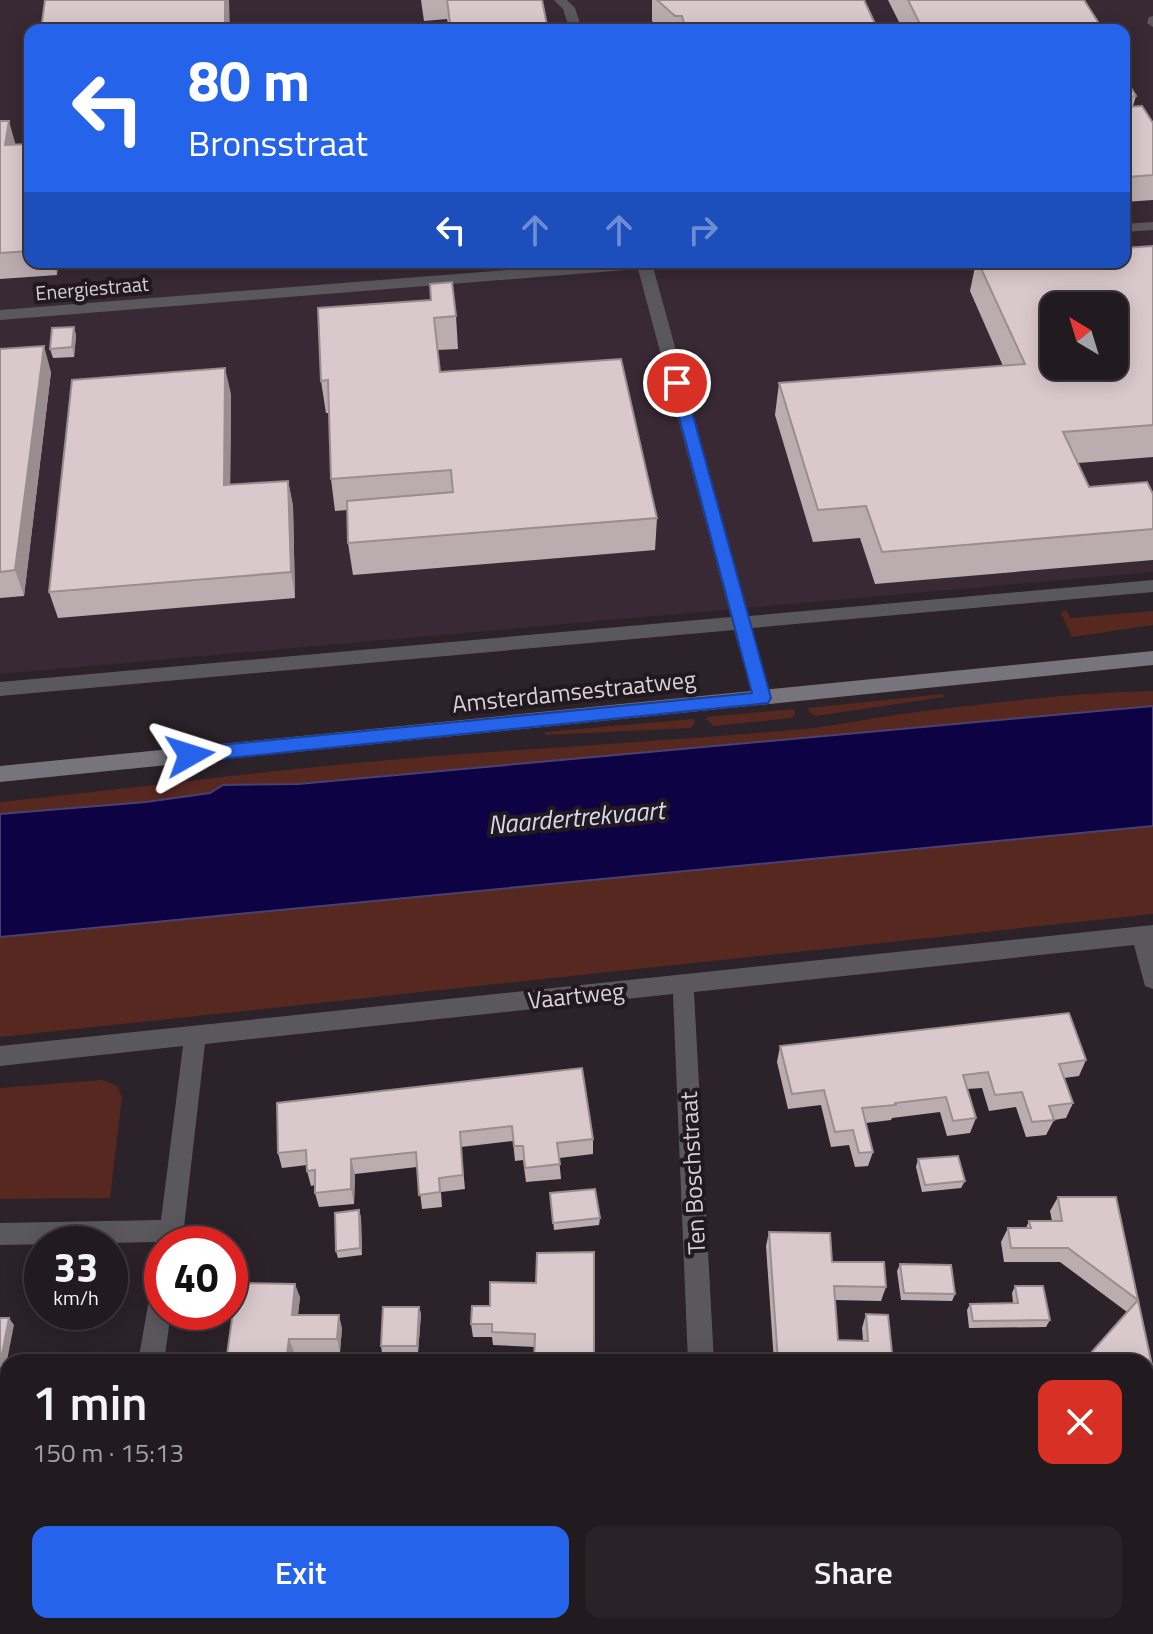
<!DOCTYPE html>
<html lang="en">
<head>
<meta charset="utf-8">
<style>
  :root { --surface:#211a1f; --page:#292328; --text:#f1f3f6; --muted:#a2a1a4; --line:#3e383d; --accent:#2563eb }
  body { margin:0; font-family:"Titillium Web",sans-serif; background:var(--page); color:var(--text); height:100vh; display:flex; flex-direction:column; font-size:30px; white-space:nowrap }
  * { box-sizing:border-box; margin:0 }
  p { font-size:26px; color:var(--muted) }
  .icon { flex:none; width:44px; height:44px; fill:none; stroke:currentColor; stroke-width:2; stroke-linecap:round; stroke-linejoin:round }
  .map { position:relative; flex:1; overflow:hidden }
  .drawer { position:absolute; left:0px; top:1354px; width:1154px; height:280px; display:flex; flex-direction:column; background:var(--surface); border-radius:24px 24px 0 0; box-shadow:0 4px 20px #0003,0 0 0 2px var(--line) }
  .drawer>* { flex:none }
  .hud { position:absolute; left:24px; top:24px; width:1106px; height:244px; border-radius:16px; box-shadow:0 4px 20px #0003,0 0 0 2px var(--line); background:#2563eb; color:#fff; overflow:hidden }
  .needle { width:52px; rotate:322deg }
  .fabs { position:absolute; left:1040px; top:292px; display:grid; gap:16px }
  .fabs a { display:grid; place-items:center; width:88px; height:88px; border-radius:16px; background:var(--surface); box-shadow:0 4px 20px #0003,0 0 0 2px var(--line); font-size:40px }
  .speed { position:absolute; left:24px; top:1226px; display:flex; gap:16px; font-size:40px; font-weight:700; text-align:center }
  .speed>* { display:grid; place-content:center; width:104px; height:104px; border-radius:50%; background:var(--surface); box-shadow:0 4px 20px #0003,0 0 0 2px var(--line); line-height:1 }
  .speed small { font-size:20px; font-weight:400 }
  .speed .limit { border:12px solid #d22; background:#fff; color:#111 }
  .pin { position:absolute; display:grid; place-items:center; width:68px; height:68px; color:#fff; margin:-34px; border:4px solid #fff; border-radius:50%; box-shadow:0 2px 8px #0007 }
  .me { position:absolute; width:88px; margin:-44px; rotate:84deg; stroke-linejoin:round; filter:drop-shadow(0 0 6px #0008) }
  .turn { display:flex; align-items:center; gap:28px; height:168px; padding:0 32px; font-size:36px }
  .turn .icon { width:104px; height:104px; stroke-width:2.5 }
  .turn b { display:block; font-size:56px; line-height:68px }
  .lanes { display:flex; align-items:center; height:76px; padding:0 32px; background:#0003; justify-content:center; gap:40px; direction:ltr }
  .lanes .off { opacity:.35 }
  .round { display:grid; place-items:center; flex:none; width:84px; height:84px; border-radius:16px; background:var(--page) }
  .headline { display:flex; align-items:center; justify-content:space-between; height:136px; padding:0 32px }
  h1 { font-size:48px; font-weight:600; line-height:60px }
  .button { display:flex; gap:16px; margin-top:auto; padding:16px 32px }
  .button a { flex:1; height:92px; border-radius:16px; background:var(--accent); color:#fff; font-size:32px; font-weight:600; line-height:92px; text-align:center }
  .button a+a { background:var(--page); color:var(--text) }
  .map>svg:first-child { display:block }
  .built { fill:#382934; fill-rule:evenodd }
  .green { fill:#572820 }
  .water { fill:#0d0244; stroke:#4a4070; stroke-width:2 }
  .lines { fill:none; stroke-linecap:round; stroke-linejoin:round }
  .street { fill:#5a585d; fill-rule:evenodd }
  .secondary { fill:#77747c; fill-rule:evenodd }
  .wall { fill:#bbadaf }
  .shaded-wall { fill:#998d8f }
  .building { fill:#dac9cc; stroke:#998d8f; stroke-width:2; fill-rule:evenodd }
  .route { fill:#2563eb; stroke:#184099; stroke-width:2 }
  .labels { text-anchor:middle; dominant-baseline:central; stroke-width:8; stroke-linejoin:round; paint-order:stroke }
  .far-street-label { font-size:20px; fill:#d7d0d5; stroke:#221920 }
  .street-label { font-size:24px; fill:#d7d0d5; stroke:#221920 }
  .water-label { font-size:26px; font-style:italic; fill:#d4d8ec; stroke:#221920 }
</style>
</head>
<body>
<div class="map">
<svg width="1153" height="1634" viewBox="0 0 1153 1634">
  <rect width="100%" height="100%" fill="#2c2229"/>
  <path class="built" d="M0,0H1153V572L0,674ZM30,30H1124V262H30ZM1054,306H1114V366H1054Z"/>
  <g class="green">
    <polygon points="1066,610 1070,618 1153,611 1153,625 1072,637 1061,613"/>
    <path d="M1153,691V706L1131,708L298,784L223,785L210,793L146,802L0,814V802C122,790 244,773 366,762C512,749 659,742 805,729C835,726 865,719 895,715C980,704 1067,693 1153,691Z"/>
    <polygon points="943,694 944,697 816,716 809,712 808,708"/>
    <polygon points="794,709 795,714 792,718 714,726 707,720 707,717"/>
    <polygon points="694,719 695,723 690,728 546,735 544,732"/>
    <polygon points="1153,826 1153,914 0,1037 0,937"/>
    <polygon points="102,1080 117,1086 122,1097 110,1198 0,1199 0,1088"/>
  </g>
  <polygon class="water" points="1153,706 1153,826 0,937 0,814 146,802 210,793 223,785 298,784"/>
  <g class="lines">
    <g class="street">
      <polygon points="554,0 567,0 575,8 582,30 570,30 563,9"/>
      <polygon points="1153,16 1153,27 1147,23 1149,17"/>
      <polygon points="1153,222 1153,230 1124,232 1124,224"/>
      <polygon points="610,262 673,262 671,265 653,267 749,616 1153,580 1153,592 752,628 771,698 762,705 753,698 734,630 0,696 0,682 731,617 638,269 0,320 0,310"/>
      <polygon points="1153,925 1153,989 1145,986 1134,945 694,992 714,1362 688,1362 673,994 205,1044 182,1244 162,1244 162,1252 158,1242 0,1245 0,1223 161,1220 183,1046 0,1066 0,1046"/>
      <polygon points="162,1282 162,1312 171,1312 164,1362 138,1362 150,1294 153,1286"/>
      <polygon points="94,1626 122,1626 120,1634 92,1634"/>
      <rect x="699" y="1626" width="28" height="8"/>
    </g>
    <polygon class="secondary" points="1153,651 1153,665 0,782 0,766"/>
  </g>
  <g class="wall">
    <polygon points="421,0 542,0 548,30 449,30 447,19 424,21"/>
    <polygon points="652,0 864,0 878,30 662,30 652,21"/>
    <polygon points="888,0 1084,0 1100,25 1099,30 903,30"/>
    <polygon points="1124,77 1136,96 1133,106 1153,123 1153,200 1124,202"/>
    <polygon points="30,102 30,262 58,262 57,275 0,279 0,121 16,145 28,144 25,133"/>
    <polygon points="1153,246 1153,457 1078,463 1089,487 1153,494 1153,560 875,584 860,538 813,542 775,415 779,383 1003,366 970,291 976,262 1124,262"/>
    <polygon points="110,262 197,262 197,264 112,270"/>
    <polygon points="318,308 456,316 458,349 437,350 440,372 657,518 655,550 353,575 348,543 347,510 335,511 331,479 329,413 326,413 321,381"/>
    <polygon points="74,327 76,336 74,357 53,358 50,349"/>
    <polygon points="0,349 51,372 24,596 0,598"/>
    <polygon points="231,394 230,485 288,481 293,506 295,598 58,618 49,592"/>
    <polygon points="780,1046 1086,1060 1079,1076 1064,1078 1073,1103 1066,1118 1054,1120 1046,1135 1026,1137 1016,1107 989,1111 982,1088 967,1089 976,1118 970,1133 947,1136 940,1112 892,1118 891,1120 866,1123 873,1152 868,1166 855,1167 849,1145 831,1147 821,1105 788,1109 777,1062"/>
    <polygon points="582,1068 593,1139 593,1154 559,1158 561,1179 526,1182 523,1160 515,1161 513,1141 461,1147 465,1189 441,1192 442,1207 422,1209 417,1167 355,1174 354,1204 319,1207 315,1193 315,1185 311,1186 307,1171 307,1165 282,1168 278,1153"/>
    <polygon points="918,1159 965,1181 961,1188 922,1192 916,1167"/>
    <polygon points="550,1193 600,1218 599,1225 554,1230"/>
    <polygon points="1058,1197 1116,1197 1153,1370 1153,1609 1146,1609 1146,1362 1084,1362 1127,1312 1060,1262 1004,1262 1001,1242 1008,1228 1026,1228 1029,1221 1052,1221 1050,1211"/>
    <polygon points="359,1210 361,1218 362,1255 338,1258 336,1251"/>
    <polygon points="769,1232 886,1287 881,1301 835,1300 838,1340 863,1340 862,1328 866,1314 893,1362 774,1362 766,1246"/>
    <polygon points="900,1264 955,1294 952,1301 901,1300 897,1271"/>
    <polygon points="536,1283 535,1347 493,1345 492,1337 473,1337 471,1324 490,1306"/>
    <polygon points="1015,1286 1050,1320 1046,1327 969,1328 967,1310 970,1304 1013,1303 1012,1293"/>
    <polygon points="300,1297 298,1315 342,1328 340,1352 294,1352 293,1362 226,1362"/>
    <polygon points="419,1307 421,1314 418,1353 382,1353 381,1346"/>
    <rect x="790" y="1626" width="73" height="8"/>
  </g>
  <g class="shaded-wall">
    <polygon points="225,0 229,0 230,30 225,30"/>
    <polygon points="9,121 16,146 5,145"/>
    <polygon points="53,262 58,262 57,275"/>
    <polygon points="74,327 76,336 74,357 72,347"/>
    <polygon points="44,346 51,372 24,596 15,570"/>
    <polygon points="225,368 231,394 230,511 224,485"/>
    <polygon points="288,481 293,506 295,598 291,572"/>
    <polygon points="351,1159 355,1174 354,1204 351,1189"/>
    <polygon points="359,1210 361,1218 362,1255 360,1248"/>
    <polygon points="295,1284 300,1297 296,1328 292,1315"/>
    <polygon points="419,1307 421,1314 418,1353 417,1346"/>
    <polygon points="339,1315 342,1328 340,1352 337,1339"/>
    <polygon points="9,1318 14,1325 4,1376 0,1364"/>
    <polygon points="289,1339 294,1352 293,1362 286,1362"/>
    <polygon points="8,1402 8,1460 0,1499 0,1440"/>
    <polygon points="256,1626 263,1626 262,1634 255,1634"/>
  </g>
  <g class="building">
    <polygon points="45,0 225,0 225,30 41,30"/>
    <polygon points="447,0 542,0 548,30 451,30"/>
    <polygon points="657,0 864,0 878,30 686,30 682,16 675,16"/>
    <polygon points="908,0 1084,0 1100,25 1017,30 923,30"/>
    <polygon points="1124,77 1136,96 1124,97"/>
    <polygon points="30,102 30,133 25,133"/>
    <polygon points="1142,106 1153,123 1153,175 1127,177 1124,173 1124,107"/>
    <polygon points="0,121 9,121 5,145 30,144 30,251 0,253"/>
    <path d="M1153,246V425L1063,432L1089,487L1147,482L1153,494V529L882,552L866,506L818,510L779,383L1025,364L978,262H1124V248ZM1054,306H1114V366H1054Z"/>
    <polygon points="452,282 456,316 434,318 440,372 621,359 657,518 348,543 347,501 453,492 451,470 331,479 328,380 321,381 318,308 431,300 430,284"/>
    <polygon points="74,327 72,347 50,349 52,328"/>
    <polygon points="44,346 15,570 0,572 0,349"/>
    <polygon points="225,368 224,485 288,481 291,572 49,592 72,380"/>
    <polygon points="1069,1013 1086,1060 1059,1064 1073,1103 1049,1106 1054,1120 1032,1122 1022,1092 995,1095 988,1072 963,1075 976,1118 953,1121 946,1097 895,1103 896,1105 862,1108 873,1152 859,1153 853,1130 835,1132 824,1090 792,1094 780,1046"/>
    <polygon points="582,1068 593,1139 557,1143 560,1164 525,1168 523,1146 514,1146 512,1126 460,1132 463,1175 439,1178 440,1192 419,1195 416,1152 351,1159 351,1189 315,1193 315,1170 307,1171 306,1150 278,1153 277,1103"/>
    <polygon points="958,1156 965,1181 925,1185 918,1159"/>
    <polygon points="595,1189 600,1218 553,1223 550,1193"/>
    <polygon points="1058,1197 1116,1197 1138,1300 1068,1248 1011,1248 1008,1228 1031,1228 1029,1221 1062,1221"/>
    <polygon points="359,1210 360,1248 336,1251 335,1213"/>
    <polygon points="769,1232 830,1233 832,1262 884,1262 886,1287 834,1286 838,1340 868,1341 866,1314 888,1315 893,1362 778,1362"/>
    <polygon points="594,1252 594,1362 534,1362 535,1334 492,1332 492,1324 471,1324 472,1306 490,1306 490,1282 536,1283 537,1253"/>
    <polygon points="900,1264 951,1265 955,1294 904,1293"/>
    <polygon points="237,1283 295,1284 292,1315 339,1315 337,1339 289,1339 286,1362 226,1362"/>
    <polygon points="1015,1286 1043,1286 1050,1320 973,1321 970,1304 1018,1303"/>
    <polygon points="1138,1300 1153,1370 1153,1599 1146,1599 1146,1362 1090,1362 1089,1355"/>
    <polygon points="383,1307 419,1307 417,1346 381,1346"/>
    <polygon points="0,1318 9,1318 0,1364"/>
    <polygon points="8,1363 8,1402 0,1440 0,1364"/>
    <polygon points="189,1626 256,1626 255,1634 188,1634"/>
    <polygon points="286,1626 319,1626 318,1634 285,1634"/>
    <polygon points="481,1626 594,1626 594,1634 480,1634"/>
    <polygon points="794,1626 863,1626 863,1634 795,1634"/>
  </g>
  <polygon class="route" points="677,378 684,383 771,698 768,703 190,762 184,760 182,755 190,748 752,693 670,383"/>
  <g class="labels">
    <g class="far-street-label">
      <text transform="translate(92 288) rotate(-5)">Energiestraat</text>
    </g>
    <g class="street-label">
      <text transform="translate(574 691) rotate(-6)">Amsterdamsestraatweg</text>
      <text transform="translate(576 995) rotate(-6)">Vaartweg</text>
      <text transform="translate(692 1173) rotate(-93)">Ten Boschstraat</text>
    </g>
    <g class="water-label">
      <text transform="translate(576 817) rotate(-5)">Naardertrekvaart</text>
    </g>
  </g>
</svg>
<div class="fabs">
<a><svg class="needle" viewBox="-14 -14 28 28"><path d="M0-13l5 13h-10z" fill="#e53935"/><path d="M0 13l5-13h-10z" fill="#a2a1a4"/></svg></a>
</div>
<div class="speed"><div>33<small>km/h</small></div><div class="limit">40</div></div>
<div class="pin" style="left:677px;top:383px;background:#d93025"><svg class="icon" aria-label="arrive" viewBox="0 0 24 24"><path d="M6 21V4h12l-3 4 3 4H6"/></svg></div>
<svg class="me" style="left:190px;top:755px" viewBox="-20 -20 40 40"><path d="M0-17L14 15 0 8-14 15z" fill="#2563eb" stroke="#fff" stroke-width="4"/></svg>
<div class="hud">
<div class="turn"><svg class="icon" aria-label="left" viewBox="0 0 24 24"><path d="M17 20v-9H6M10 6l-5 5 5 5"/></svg><div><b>80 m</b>Bronsstraat</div></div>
<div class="lanes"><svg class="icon" aria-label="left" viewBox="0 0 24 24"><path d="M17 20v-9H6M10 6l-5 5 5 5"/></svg><svg class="icon off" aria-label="ahead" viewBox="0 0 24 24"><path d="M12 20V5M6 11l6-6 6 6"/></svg><svg class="icon off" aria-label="ahead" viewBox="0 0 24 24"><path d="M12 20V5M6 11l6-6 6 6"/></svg><svg class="icon off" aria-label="right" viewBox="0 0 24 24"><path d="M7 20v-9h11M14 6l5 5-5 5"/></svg></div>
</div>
<section class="drawer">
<div class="headline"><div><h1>1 min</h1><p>150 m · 15:13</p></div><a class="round" style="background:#d93025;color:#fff"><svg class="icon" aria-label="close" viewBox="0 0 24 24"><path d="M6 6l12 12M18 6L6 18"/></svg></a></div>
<div class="button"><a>Exit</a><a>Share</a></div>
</section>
</div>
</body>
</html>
